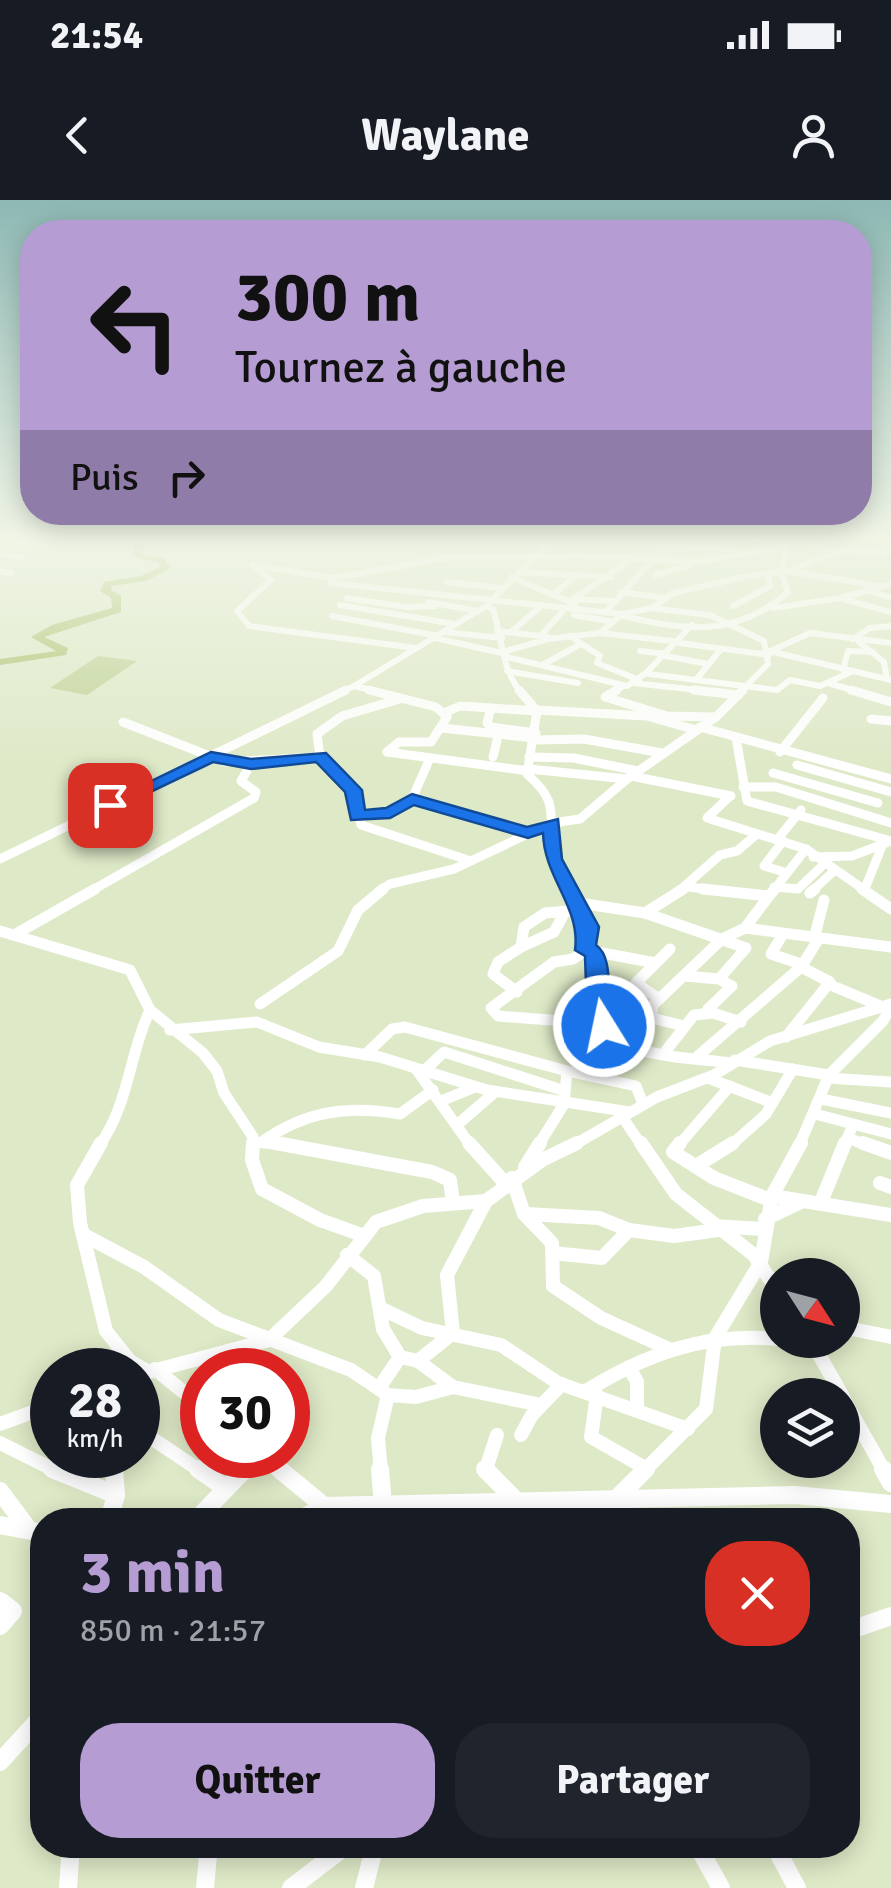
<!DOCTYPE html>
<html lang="fr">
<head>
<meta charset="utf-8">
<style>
  :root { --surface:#171b24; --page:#20242c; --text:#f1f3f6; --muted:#9ea1a6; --accent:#b59cd3 }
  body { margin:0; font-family:Signika,sans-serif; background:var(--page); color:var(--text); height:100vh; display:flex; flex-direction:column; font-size:38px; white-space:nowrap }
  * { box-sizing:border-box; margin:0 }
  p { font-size:32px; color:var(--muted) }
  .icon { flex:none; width:55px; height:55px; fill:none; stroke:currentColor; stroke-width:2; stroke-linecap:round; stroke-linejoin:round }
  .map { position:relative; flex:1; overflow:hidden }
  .details { position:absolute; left:30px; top:1308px; width:830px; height:350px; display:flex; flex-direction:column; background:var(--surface); border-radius:40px; box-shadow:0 5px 25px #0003 }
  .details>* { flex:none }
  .hud { position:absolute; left:20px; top:20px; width:852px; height:305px; border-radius:40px; box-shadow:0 5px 25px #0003; background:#b59cd3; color:#111; overflow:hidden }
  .needle { width:65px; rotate:126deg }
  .tools { position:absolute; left:760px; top:1058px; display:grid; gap:20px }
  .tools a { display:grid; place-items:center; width:100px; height:100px; border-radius:50%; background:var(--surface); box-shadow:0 5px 25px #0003; font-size:50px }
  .speed { position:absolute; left:30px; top:1148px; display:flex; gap:20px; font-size:50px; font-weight:700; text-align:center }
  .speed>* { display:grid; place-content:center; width:130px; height:130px; border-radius:50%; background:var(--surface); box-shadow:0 5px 25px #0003; line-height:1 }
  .speed small { font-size:25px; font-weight:400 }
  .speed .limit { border:15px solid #d22; background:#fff; color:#111 }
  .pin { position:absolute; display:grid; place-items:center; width:85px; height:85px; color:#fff; margin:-42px; border-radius:20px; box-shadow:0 5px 15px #0006 }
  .me { position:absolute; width:110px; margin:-55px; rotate:350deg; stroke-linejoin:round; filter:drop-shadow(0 0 8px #0008) }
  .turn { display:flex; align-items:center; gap:35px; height:210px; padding:0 50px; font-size:45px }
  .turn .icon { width:130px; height:130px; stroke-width:2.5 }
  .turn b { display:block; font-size:70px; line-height:85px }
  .then { display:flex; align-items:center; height:95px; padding:0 50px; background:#0003; gap:20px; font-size:38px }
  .round { display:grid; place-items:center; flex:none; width:105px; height:105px; border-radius:40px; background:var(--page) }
  .head { display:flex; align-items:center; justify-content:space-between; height:170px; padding:0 50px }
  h1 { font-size:60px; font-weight:700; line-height:75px; color:var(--accent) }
  .button { display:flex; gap:20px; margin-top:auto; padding:20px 50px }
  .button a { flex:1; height:115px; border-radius:40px; background:var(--accent); color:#111; font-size:40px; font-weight:700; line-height:115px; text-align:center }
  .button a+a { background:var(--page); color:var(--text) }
  .status { display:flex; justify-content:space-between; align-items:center; height:70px; padding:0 50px; background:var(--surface); direction:ltr }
  .status svg { height:28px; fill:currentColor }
  header { display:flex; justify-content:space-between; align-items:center; height:130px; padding:0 50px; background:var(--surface); font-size:45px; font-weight:700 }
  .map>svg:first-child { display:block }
  .green { fill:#bed193 }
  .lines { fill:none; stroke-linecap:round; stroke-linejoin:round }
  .river { fill:#a6bf65; fill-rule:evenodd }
  .street-far4 { stroke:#fff; stroke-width:6 }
  .street-far3 { stroke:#fff; stroke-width:9 }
  .street-far2 { stroke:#fff; stroke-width:11 }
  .street-far1 { stroke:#fff; stroke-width:14 }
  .street { stroke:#fff; stroke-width:18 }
  .route { fill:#1a73e8; stroke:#114b97; stroke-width:2.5 }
</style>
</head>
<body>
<div class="status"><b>21:54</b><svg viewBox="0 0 49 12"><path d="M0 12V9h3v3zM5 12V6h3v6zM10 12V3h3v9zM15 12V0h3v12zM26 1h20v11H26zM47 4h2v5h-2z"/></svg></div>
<header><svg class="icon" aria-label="back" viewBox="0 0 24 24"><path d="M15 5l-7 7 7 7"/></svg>Waylane<svg class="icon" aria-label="person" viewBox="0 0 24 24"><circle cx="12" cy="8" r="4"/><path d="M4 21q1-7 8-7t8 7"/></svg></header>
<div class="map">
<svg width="891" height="1688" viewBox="0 0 891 1688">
  <rect width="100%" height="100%" fill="#dee9c7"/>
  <polygon class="green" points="98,456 137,461 87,495 50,488"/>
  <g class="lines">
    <polygon class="river" points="142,336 200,336 179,343 141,342 145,349 142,354 165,359 170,368 146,381 112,386 111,390 121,396 121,412 44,437 68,448 66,455 0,465 0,459 56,451 31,437 52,425 112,408 111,398 100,391 104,382 141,376 160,367 158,363 132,356 135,349 131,340"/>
    <g class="street-far4">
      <polyline points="739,336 781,343"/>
      <polyline points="786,336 829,350 891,353"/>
      <polyline points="870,336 891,339"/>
      <polyline points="0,338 44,344"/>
      <polyline points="618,343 735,349"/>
      <polyline points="541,346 570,336"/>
      <polyline points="0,354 21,357"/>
      <polyline points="793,369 836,352"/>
      <polyline points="0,371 11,373"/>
      <polyline points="519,372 611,377"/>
      <polyline points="656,375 690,365"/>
      <polyline points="511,377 575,404"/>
      <polyline points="334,378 252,365 271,380 237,411 249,426 416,448"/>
      <polyline points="447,382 500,388"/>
      <polyline points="331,383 334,378 450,357 586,356 696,362 785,347"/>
      <polyline points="331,383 622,414"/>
      <polyline points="867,390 891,398"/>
      <polyline points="621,392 666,398"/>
      <polyline points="554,394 578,374"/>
      <polyline points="347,398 406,407 435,406"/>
      <polyline points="840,398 891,412"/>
      <polyline points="574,399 614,401"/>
      <polyline points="428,402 478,411"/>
      <polyline points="569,402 630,360 628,357"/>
      <polyline points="340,405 455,424"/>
      <path d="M486,406L493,409C502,437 502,471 521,492"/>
      <polyline points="733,406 770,386 767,373"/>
      <polyline points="650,408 710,415 764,441 768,464 740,492"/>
      <polyline points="773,408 840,398 891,384"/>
      <polyline points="606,412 653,359"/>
      <polyline points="574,415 609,421"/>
      <path d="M620,415C684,431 736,438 788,392L781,372L789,336"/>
      <polyline points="332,416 438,436"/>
      <polyline points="497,431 541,436"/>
      <polyline points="444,432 502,438"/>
      <polyline points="511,432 540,407"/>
      <polyline points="600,433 672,441"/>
      <polyline points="570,436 600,456 597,463 639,480"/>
      <polyline points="435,438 506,454"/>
      <polyline points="550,438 541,435 562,412"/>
      <polyline points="853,439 870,428 891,426"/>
      <polyline points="672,442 769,455"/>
      <polyline points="859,442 884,462 887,479"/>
      <polyline points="721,449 696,480 777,490 790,480 820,486 851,472"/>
      <polyline points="773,450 810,433 891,443"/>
      <polyline points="506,451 548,439 600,433 622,414 652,408 673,393 748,376 788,371 879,386"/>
      <polyline points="640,451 667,454"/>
      <polyline points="769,451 891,480"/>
      <polyline points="666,456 708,464"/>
      <polyline points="507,457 627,486 646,473 692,425"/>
      <polyline points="544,464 581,444"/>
      <polyline points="843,470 848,451 873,452"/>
      <polyline points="507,471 578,483"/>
      <polyline points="649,474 696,480"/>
      <polyline points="633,483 716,492"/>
      <polyline points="828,483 859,492"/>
      <polyline points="341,492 354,486"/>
      <polyline points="379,492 354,486 486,406 547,345"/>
      <polyline points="613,492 622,487"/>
    </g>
    <g class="street-far3">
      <polyline points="369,490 436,507 447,517 431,542 399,542 387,552"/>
      <path d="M519,490L537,511L527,574C562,605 547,614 553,655C555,667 566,680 572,691"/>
      <polyline points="617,490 605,497 667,516 716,517"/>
      <polyline points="694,490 738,495"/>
      <polyline points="851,490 891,502"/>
      <polyline points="400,499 342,516 317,534 320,557 355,594 361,625 471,661"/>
      <polyline points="491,508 487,523 491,527 536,533"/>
      <polyline points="537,510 647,516 696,530"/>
      <polyline points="444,513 460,506 537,511"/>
      <polyline points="871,519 891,521"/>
      <polyline points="123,522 225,562 320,557"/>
      <polyline points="700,527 891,579"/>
      <polyline points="441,528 535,538"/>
      <polyline points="736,538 747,601 891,641"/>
      <polyline points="534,540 584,539 662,553"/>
      <polyline points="387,552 529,571"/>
      <polyline points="780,552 823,498"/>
      <polyline points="493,557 498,536"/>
      <polyline points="529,557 574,558 638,571"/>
      <polyline points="797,565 891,592"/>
      <polyline points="529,569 627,579"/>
      <polyline points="773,573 878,603"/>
      <polyline points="631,576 731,596"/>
      <polyline points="743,587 776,587 891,623"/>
      <polyline points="729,597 707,618 806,649 866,691"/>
      <polyline points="412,599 430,558"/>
      <polyline points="357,616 390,613 412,599 528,633"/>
      <polyline points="777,640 801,610"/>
      <polyline points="783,641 764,666 784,672"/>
      <polyline points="813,657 852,656 891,641"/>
      <polyline points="0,659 346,490"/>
      <polyline points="687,687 726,691"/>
      <polyline points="774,687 798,689 823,665"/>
      <polyline points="91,691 254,598 256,592 241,581 251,564"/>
      <polyline points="379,691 390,684 454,669 551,623 580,619 627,579 716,517 743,490"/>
      <polyline points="679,691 720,655 737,651 757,634"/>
      <polyline points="773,691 806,649"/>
      <polyline points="812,691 833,672"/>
      <polyline points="864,691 882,646"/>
    </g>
    <g class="street-far2">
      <polyline points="571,689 579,703 645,713 683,689"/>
      <polyline points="703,689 769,696 745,728 891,747"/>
      <polyline points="862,689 891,709"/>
      <polyline points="810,693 815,689"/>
      <polyline points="769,696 775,689"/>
      <polyline points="580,706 588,727 586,750"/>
      <polyline points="645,713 746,748 719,779 732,786 708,809"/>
      <path d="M0,731L130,770L150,810C129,854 129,905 99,946"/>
      <polyline points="783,734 771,754 804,765"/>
      <polyline points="14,735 95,689"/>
      <polyline points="814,739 824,700"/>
      <polyline points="521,747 554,732 565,712"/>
      <path d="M593,750C597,771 590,800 600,820C620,860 692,857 730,863"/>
      <polyline points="685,776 719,779"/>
      <polyline points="636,783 659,799"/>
      <polyline points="828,784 883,807"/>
      <polyline points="517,792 493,774 498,762 521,747 524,727 545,713 581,710"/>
      <polyline points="260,804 338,751 358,710 383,689"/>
      <polyline points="150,810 203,853 217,871 224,893 253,937 253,946"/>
      <polyline points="651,818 680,825"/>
      <polyline points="602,824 498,816 491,808 554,762 573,759 586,750 656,763"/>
      <polyline points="604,826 636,783 670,749"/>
      <polyline points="170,830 257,822 319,847 380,857 487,890 630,912"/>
      <polyline points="786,837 830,782 801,767 818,740"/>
      <polyline points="626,842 651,818 653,805 722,739 745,728"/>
      <polyline points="664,853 694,815 713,813 741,822"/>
      <polyline points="365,855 392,829 405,827 567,871 564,904 538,946"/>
      <polyline points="698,856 801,767"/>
      <polyline points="735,860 829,875"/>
      <polyline points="416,869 471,946"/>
      <polyline points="424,871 444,852 565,891"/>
      <polyline points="567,871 636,886 643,904"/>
      <polyline points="708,878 773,903"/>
      <polyline points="828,878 891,882"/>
      <polyline points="821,899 891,913"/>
      <polyline points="441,901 475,887"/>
      <polyline points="815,914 891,934"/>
      <polyline points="623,918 642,946"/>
      <polyline points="457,925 495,892"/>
      <polyline points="847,938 870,946"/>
      <polyline points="254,942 296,946"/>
      <path d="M262,942C305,911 348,905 400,914L433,890"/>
      <polyline points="572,946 657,897 714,875 770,841 891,804"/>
      <polyline points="678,946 730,886"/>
      <polyline points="730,946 766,914 793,869"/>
      <polyline points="799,946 829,875 883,821 891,806"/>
      <polyline points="844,946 853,925"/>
    </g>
    <g class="street-far1">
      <polyline points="101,943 77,985 80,1023 106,1131 130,1161 147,1171"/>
      <polyline points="253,943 252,960 262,989 320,1020 362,1035"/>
      <polyline points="276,943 432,972 450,980 453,1003"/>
      <polyline points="469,943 505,983"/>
      <polyline points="641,943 676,994 754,1055 778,1092"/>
      <polyline points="680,943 673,952 714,978 770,1000"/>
      <polyline points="863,943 891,953"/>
      <polyline points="696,966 733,943"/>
      <polyline points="525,967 540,943"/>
      <polyline points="512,978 524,1014 552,1043 553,1086 601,1118 669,1149"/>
      <polyline points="880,983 891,987"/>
      <polyline points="772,996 891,1015"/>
      <polyline points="486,1001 447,1075 453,1133 418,1161 453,1187 541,1205"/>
      <polyline points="821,1002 845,943"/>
      <polyline points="526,1014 599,1018 629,1030 674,1036 718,1030"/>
      <polyline points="765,1019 801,1002"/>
      <polyline points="712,1026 765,1029"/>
      <polyline points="84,1035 144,1067 219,1120 351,1170 388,1195 416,1197 453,1187"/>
      <polyline points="552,1053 602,1058 629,1030"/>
      <polyline points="347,1055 374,1076 383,1129 400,1157 418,1161"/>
      <polyline points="382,1109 422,1128 501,1145 558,1183 688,1229"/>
      <polyline points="842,1127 891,1137"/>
      <polyline points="781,1140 813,1144 822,1140"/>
      <polyline points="813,1144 842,1195"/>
      <polyline points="629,1167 637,1182 637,1209"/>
      <polyline points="155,1169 202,1207"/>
      <polyline points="138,1175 269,1140 326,1086 376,1022 423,1006 486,1001 542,960 577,943"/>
      <polyline points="379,1188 400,1157"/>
      <path d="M586,1191C646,1154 706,1132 778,1139"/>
      <polyline points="597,1195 591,1237 647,1269"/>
      <polyline points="842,1196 885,1272"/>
      <polyline points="0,1224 52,1205"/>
      <polyline points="138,1229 202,1272"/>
      <polyline points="521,1235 532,1215 562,1184"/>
      <polyline points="0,1243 58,1272"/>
      <polyline points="113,1255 114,1272"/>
      <polyline points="261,1255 282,1272"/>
      <polyline points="243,1272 259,1255"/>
      <polyline points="381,1272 378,1238 388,1195"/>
      <polyline points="485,1272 497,1235"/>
      <polyline points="643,1272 706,1209 715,1138 761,1062 772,996 801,943"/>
    </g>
    <g class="street">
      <polyline points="52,1269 116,1295"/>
      <polyline points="198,1269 224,1287"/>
      <polyline points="279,1269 324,1306 795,1295 891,1304"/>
      <polyline points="380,1269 383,1305"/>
      <polyline points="485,1269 535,1320"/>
      <polyline points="883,1269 891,1283"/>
      <polyline points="0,1291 29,1330"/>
      <polyline points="619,1296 646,1269"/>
      <polyline points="109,1320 116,1295 114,1269"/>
      <polyline points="196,1320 245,1269"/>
      <polyline points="299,1320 324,1306"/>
      <polyline points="582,1320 599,1301"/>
      <polyline points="0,1325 42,1333"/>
      <polyline points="0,1401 13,1411 0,1426"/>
      <polyline points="848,1431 891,1416"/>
      <polyline points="0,1562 42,1516"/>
      <polyline points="697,1645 721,1688"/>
      <polyline points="774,1645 797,1688"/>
      <polyline points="68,1688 71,1645"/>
      <polyline points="205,1688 209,1645"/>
      <polyline points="291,1688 347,1645"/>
      <polyline points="364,1688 375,1645"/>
    </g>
  </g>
  <linearGradient id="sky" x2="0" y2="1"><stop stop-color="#8db8b4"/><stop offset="0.59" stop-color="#f0f5e6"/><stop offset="1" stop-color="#f0f5e6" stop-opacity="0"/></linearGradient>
  <rect width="891" height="572" fill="url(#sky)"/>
  <path class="route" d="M211,552L251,559L326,553L362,590L365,610L386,608L412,594L527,627L558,619L562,659L599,727L596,745C616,759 604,803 616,826L612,830H597L587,813L585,756L575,750C581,707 544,678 543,633L528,638L414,605L390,618L351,620L345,592L316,562L251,569L213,562L117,608L102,605Z"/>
</svg>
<div class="tools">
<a><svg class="needle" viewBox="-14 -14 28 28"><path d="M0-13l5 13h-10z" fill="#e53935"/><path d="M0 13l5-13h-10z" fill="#9ea1a6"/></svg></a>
<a><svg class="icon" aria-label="layers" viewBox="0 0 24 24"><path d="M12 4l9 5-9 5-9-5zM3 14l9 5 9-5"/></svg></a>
</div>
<div class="speed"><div>28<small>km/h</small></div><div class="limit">30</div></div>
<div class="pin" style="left:110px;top:605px;background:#d93025"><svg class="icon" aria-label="arrive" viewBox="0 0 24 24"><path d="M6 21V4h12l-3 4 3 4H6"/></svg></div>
<svg class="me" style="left:604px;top:826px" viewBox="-20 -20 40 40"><circle r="17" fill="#1a73e8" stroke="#fff" stroke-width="3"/><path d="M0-11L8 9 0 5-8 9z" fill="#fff"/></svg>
<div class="hud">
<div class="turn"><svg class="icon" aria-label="left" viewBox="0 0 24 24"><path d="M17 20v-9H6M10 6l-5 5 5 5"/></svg><div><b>300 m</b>Tournez à gauche</div></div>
<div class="then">Puis<svg class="icon" aria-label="right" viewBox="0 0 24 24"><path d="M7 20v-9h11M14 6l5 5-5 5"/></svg></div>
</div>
<section class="details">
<div class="head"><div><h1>3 min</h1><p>850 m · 21:57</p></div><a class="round" style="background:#d93025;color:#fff"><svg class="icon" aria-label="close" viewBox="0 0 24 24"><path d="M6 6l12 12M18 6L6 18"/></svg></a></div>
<div class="button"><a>Quitter</a><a>Partager</a></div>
</section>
</div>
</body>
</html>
